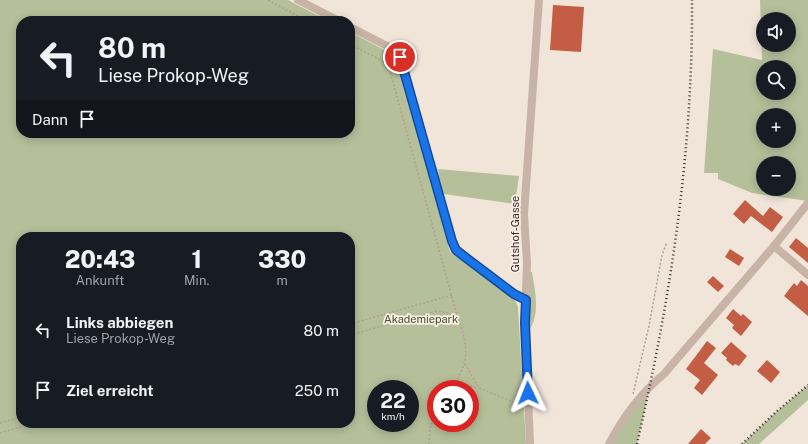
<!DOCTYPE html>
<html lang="de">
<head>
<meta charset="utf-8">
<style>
  :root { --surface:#171b24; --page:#20242c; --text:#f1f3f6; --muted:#9ea1a6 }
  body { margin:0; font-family:"Public Sans",sans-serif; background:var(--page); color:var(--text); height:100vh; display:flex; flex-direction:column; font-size:15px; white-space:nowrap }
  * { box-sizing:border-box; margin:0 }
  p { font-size:13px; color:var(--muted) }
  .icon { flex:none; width:22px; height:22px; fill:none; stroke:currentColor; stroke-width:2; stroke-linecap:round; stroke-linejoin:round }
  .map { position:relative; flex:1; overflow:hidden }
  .panel { position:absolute; left:16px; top:232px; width:339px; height:196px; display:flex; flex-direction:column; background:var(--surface); border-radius:16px; box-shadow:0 2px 10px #0003 }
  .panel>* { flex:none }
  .hud { position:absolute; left:16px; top:16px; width:339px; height:122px; border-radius:16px; box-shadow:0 2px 10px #0003; background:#171b24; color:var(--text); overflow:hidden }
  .fabs { position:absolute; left:756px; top:12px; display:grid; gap:8px }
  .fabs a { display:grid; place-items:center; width:40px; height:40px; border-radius:50%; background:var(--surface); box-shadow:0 2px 10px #0003; font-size:20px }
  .speed { position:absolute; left:367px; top:380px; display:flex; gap:8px; font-size:20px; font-weight:700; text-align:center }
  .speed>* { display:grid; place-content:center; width:52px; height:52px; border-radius:50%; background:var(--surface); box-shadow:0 2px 10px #0003; line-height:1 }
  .speed small { font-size:10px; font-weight:400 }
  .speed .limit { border:6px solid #d22; background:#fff; color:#111 }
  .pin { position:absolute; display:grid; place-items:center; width:34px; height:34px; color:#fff; margin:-17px; border:2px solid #fff; border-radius:50%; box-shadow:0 1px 4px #0007 }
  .me { position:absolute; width:44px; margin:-22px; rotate:358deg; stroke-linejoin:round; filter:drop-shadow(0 0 3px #0008) }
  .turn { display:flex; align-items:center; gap:14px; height:84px; padding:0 16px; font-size:18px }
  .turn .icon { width:52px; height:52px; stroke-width:2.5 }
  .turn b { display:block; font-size:28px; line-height:34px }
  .then { display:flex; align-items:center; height:38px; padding:0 16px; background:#0003; gap:8px; font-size:15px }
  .eta { display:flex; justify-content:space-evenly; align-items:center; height:68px; text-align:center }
  .eta b { font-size:24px; font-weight:800; line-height:28px }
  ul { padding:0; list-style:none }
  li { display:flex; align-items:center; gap:12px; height:60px; padding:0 16px }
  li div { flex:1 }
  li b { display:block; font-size:15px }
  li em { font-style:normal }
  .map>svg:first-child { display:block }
  .green { fill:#b5bf9a; fill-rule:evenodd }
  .building { fill:#c35e45 }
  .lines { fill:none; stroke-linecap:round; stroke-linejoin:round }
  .path { stroke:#b49e90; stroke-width:1.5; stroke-dasharray:2 2; stroke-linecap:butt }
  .minor { stroke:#c8b4a6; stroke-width:8 }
  .rail { stroke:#352b27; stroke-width:2.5; stroke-dasharray:1 3; stroke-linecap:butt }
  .route-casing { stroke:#114b97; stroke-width:10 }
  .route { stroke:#1a73e8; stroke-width:7 }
  .labels { text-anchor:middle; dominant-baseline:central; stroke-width:3.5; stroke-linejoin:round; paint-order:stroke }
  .street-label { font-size:11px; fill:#352b27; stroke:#f9efe6 }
  .park-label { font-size:11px; fill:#46522b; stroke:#f9efe6 }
</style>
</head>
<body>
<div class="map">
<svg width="808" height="444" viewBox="0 0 808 444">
  <rect width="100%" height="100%" fill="#f1e5da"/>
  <g class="green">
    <path d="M0,0H288L328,21H21V133H350V32L396,56L450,252L515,300L518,307L526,444H0ZM21,237H350V423H21ZM376,389H410V423H376ZM436,389H470V423H436Z"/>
    <path d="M760,0H808V201L752,193L718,179V173H704L713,49L762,60ZM763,19H789V45H763ZM763,67H789V93H763ZM763,115H789V141H763ZM763,163H789V189H763Z"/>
    <polygon points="438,169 519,176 515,204 444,194 440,187"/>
    <path d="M530,272H532C535,292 541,315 528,332Z"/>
    <polygon points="808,385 808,400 759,444 742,444 776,412"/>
    <polygon points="650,386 637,444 610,444"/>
  </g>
  <g class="building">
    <polygon points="553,5 584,7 581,52 550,50"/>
    <polygon points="745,200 763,216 770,207 783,217 772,232 751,216 744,224 733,214"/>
    <polygon points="796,238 808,248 808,263 789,247"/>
    <polygon points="730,249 744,258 739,266 725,257"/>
    <polygon points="713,276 724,286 718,292 707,282"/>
    <polygon points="801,280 808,286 808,316 784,296 794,283 797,286"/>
    <polygon points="733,309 741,316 743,314 752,322 741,336 732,328 734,325 726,318"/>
    <polygon points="707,341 716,348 704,363 718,375 702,395 694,388 700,380 686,369"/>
    <polygon points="731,342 747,356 739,366 735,364 733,366 726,360 727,358 721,353"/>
    <polygon points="767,360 780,372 771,383 757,371"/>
    <polygon points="701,429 711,438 705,444 688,444"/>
  </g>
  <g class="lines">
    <g class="path">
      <polyline points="268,0 307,21"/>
      <path d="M350,44L388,64L458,319C464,331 468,351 464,364C462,372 455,382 450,389"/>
      <polyline points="350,324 452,295"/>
      <polyline points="350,335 436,311 448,313 457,319"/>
      <polyline points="465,364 479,388 521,405"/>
      <polyline points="455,381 478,388"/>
      <polyline points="633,394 649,326 662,255 667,242"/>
      <polyline points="0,423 21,417"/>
      <polyline points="0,433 35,423"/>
      <polyline points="429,444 430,429 436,409"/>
    </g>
    <g class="minor">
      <polyline points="298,0 339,21"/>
      <polyline points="350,27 395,50 398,53 400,57 452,241 456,250 514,294 526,300"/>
      <polyline points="774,246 808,275"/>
      <polyline points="530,444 525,323 527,263 524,214 539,0"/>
      <path d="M609,444C623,417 641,393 664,374L774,246L808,203"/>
    </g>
    <g class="rail">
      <path d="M637,444C671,297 693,151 692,0"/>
      <polyline points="742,444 776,412 808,385"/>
    </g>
  </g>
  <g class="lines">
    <g class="route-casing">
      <polyline id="route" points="400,57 452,241 456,250 465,257 514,294 526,300 525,323 528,393"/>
    </g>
    <use href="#route" class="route"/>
  </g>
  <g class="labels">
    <g class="street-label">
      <text transform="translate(515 234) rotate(-90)">Gutshof-Gasse</text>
    </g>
    <g class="park-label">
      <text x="421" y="319">Akademiepark</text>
    </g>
  </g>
</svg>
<div class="fabs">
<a><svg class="icon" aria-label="sound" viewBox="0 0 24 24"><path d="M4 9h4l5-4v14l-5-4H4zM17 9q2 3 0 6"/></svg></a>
<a><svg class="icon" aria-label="search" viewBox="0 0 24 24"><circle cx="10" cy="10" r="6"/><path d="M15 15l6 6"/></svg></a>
<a>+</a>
<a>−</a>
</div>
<div class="speed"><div>22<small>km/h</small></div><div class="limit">30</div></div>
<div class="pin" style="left:400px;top:57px;background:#d93025"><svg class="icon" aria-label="arrive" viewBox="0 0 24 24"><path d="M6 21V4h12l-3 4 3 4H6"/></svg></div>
<svg class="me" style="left:528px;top:393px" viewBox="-20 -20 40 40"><path d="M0-17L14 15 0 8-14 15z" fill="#1a73e8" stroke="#fff" stroke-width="4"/></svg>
<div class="hud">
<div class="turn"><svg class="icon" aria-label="left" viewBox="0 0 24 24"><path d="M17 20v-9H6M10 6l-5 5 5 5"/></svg><div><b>80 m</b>Liese Prokop-Weg</div></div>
<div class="then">Dann<svg class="icon" aria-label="arrive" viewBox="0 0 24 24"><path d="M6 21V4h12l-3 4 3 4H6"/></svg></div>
</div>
<section class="panel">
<div class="eta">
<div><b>20:43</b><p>Ankunft</p></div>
<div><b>1</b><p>Min.</p></div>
<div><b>330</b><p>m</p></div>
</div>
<ul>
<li><svg class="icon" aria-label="left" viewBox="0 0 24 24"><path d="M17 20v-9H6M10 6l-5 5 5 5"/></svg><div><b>Links abbiegen</b><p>Liese Prokop-Weg</p></div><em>80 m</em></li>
<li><svg class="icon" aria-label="arrive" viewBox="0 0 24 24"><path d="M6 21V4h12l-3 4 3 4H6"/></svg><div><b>Ziel erreicht</b></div><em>250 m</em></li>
</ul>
</section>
</div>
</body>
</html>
